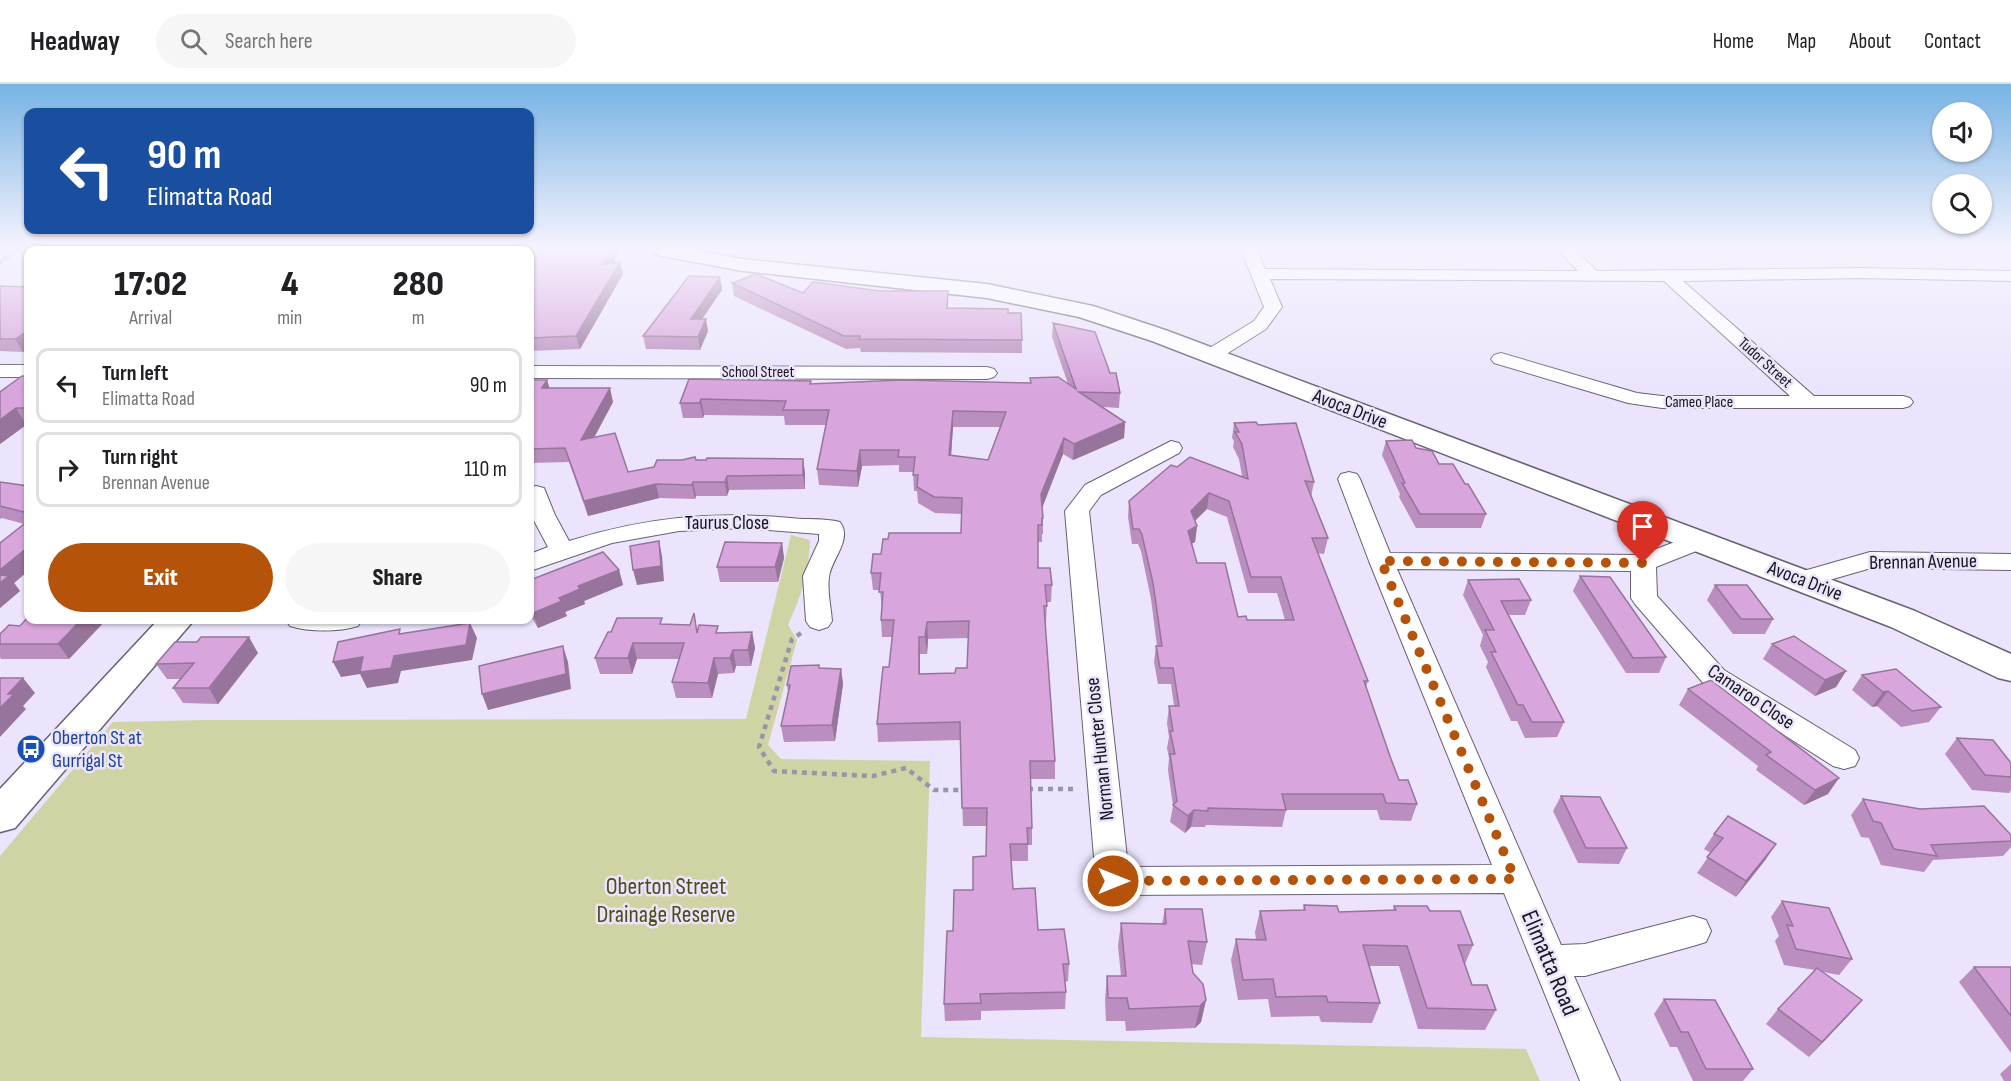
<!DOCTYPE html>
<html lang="en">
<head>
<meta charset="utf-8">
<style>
  :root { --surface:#fff; --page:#f6f6f6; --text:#202124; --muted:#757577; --line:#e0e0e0; --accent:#b45309 }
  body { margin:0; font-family:"Sofia Sans Condensed",sans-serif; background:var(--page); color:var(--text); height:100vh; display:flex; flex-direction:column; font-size:22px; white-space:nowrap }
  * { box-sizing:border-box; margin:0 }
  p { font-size:20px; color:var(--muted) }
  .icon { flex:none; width:33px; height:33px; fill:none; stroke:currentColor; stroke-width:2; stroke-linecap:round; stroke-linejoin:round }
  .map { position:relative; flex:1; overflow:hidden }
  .sheet { position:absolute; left:24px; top:162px; width:510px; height:378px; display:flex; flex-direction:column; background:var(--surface); border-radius:12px; box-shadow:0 2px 4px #0004 }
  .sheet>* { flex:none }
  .top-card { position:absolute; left:24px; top:24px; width:510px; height:126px; border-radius:12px; box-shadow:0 2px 4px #0004; background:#1a4fa0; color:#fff; overflow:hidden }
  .fabs { position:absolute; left:1932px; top:18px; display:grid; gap:12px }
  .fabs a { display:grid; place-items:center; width:60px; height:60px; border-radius:50%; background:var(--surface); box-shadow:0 2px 4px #0004; font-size:30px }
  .pin { position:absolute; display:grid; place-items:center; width:51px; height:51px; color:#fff; margin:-62px -26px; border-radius:50% 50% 50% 0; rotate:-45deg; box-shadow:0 0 6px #0007 }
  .pin .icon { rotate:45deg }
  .me { position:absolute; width:66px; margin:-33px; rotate:90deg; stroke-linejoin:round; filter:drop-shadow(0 0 4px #0008) }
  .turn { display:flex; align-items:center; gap:21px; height:126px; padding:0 24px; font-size:27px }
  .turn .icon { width:78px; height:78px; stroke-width:2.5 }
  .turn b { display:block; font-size:42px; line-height:51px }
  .eta { display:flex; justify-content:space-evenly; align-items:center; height:102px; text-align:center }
  .eta b { font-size:36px; font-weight:800; line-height:42px }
  .cta { display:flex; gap:12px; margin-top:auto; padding:12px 24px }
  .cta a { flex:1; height:69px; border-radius:36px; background:var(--accent); color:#fff; font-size:24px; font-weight:800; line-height:69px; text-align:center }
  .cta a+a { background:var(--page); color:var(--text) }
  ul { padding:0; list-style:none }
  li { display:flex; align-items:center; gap:18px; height:75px; margin:0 12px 9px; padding:0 12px; border:3px solid var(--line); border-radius:12px }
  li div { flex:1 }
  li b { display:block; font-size:22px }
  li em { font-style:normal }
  header { display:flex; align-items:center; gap:36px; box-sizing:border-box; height:84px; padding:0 30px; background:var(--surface); border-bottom:2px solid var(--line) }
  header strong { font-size:28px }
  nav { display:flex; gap:33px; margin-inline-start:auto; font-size:21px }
  .search { width:420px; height:54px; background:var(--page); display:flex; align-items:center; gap:15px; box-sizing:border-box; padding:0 21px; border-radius:33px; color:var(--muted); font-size:22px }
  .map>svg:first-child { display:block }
  .green { fill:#d0d3a3 }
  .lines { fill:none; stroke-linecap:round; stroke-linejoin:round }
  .stream { stroke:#6db1df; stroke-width:4.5 }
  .street-casing { stroke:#676175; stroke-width:2 }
  .secondary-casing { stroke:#676175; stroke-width:3 }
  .path { stroke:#9994a6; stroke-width:4.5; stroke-dasharray:5 5; stroke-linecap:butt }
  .street { fill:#fff; fill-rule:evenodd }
  .secondary { fill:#fff; fill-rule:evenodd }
  .wall { fill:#ba8ebe; fill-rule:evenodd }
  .shaded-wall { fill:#97749b }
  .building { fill:#d8a5dd; stroke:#97749b; stroke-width:1.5; fill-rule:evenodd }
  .route { stroke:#b45309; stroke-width:10; stroke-dasharray:0 18 }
  .labels { text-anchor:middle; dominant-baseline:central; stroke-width:5; stroke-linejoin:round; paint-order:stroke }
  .far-street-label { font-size:16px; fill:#17151d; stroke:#ebe4fc }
  .street-label { font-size:20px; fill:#17151d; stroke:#ebe4fc }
  .transit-label { font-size:20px; fill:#164399; stroke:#ebe4fc; text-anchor:start }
  .near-park-label { font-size:24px; fill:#4c4d16; stroke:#ebe4fc }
  .near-street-label { font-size:24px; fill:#17151d; stroke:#ebe4fc }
</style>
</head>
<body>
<header>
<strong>Headway</strong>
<div class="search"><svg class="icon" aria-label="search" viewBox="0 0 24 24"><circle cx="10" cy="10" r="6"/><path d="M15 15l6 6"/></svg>Search here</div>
<nav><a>Home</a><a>Map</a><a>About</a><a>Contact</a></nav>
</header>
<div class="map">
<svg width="2011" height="997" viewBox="0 0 2011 997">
  <rect width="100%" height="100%" fill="#ebe4fc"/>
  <path class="green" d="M791,451L810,456C809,487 801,513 788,541L797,556L768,661L781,675L930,677L921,953L1526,965L1540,997H0V772L113,638L207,636L746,635Z"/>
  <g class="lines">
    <polyline class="stream" points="0,178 16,166"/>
    <g class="street-casing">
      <g id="street">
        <polygon points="1241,166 1257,166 1265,185 1578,187 1558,166 1575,166 1597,187 1861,184 2011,187 2011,197 1861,194 1683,197 1814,312 1903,312 1910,314 1913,318 1910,322 1903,324 1662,324 1628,319 1494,279 1491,275 1494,271 1501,269 1637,309 1662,312 1790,312 1664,197 1270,195 1282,223 1266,245 1217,276 1203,276 1200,272 1203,268 1254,237 1264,223"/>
        <rect x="0" y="281" width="28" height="12"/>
        <polygon points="530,282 987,283 994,285 997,289 994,293 987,295 530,294"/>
        <polygon points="1171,357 1179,359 1182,364 1179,369 1101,411 1089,427 1128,783 1492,781 1369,477 1338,395 1341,390 1349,388 1357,390 1360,395 1390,469 1640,471 1691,452 1700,450 1709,452 1712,457 1709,462 1656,483 1657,512 1724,586 1855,666 1859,674 1855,682 1844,685 1833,682 1704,600 1635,520 1631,514 1631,487 1397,485 1561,861 1585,860 1693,832 1706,836 1711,847 1706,858 1693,862 1585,892 1574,892 1620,997 1580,997 1504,809 1113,811 1101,807 1096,797 1065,427 1085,401"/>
        <path d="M536,402L544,404L555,431L569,457C645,433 712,427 790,434C807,436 824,434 840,438C853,456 831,475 829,493C827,507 831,523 832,537L828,543L819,546L810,543L806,537L803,492L819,457V450L744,444L679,447L612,459L530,487V470L548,463L531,431L530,404Z"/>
        <polygon points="1870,468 2011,470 2011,486 1871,484 1802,504 1793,502 1789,496 1793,490"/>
        <path d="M286,536H362L358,542C339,548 309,548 290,542Z"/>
      </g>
    </g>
    <g class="secondary-casing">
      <g id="secondary">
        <polygon points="652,166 693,166 743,175 987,200 1093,222 1168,247 1915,527 2011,570 2011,597 1998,594 1891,543 1152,257 1079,233 987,214 743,187 662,172 655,170"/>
        <polygon points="158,536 194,536 15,744 0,748 0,705"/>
      </g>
    </g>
    <g class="path">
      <polyline points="801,549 792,555 759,663 774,687 873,692 906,684 934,706 966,706"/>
      <polyline points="1028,705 1077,705"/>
    </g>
    <use href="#street" class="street"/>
    <use href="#secondary" class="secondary"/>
  </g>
  <g class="wall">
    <polygon points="618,171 614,175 615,178 623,190 580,265 530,267 530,175"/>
    <polygon points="732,199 803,209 880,207 948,207 948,224 1008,229 1022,256 1022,269 861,268 860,264 846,265 734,212"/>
    <polygon points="0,202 28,203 28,264 23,268 0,267"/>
    <polygon points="722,206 702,235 708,247 700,266 646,265 643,252"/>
    <path d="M1053,239L1110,289L1120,309L1119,324L1103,323L1125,338L1124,354L1073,376L1063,370L1042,423L1043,434V450H1042V458H1038V484L1052,501L1051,518H1047L1046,539H1045L1055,677V695H1030L1032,744V761H1028V777H1011L1013,805L1038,846L1069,880L1068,897L1065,898L1066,908L1065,925L981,927V936L945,937L944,920L953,847L973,806L986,772L987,742H963L960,656L878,658L877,640L889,583L892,553H882L881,536L882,525L880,506H873L871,489L881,470L961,449L962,430L935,429L918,419L917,407H914L913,388H899V381L862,382L858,403L819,401L817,385L826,341H785L784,332L704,331L703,334H683L680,319L811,300L1030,299V294L1068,300L1052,253ZM953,343H1000L988,376L951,371ZM968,554L967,584L955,589L920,590V570H927L928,555Z"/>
    <polygon points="28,292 28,341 26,341 0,360"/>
    <polygon points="530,296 547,296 549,304 613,318 594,354 628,388 696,376 803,375 805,389 805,405 729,406 727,412 696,412 695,415 659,414 588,432 569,378 530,379"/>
    <path d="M1234,339L1258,341L1314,398L1311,413L1328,454L1324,470L1318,469L1368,597L1366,603L1391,675L1399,696L1417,720L1411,737L1380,736L1377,726H1286L1282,743L1206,741L1205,743H1191L1185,749L1170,738L1173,722L1168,686L1169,674L1167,664L1169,653L1167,639L1169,622H1174L1171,600H1158L1154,578L1156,562H1157L1151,515L1141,467L1138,460H1132L1128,433L1129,417L1177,383L1242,392L1239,375L1233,363L1234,357L1232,354ZM1207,425L1227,433L1248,509H1277L1285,536H1247L1238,533L1197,479L1191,460L1195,458L1197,442L1195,437Z"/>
    <polygon points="1386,357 1416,364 1439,380 1486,430 1481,444 1416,444 1399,413 1400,410 1382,371"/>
    <polygon points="0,398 28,402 28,487 14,499 20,507 0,524 0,459 24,440 2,434 0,435"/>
    <polygon points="782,459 784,474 778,498 720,498 717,483"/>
    <polygon points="619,486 623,501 584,517 585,520 565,528 567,532 538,544 530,531 530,496"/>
    <polygon points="1580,492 1666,573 1659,589 1626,589 1573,507"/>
    <polygon points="1468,496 1531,516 1525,531 1509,531 1564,638 1557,653 1525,654 1517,637 1511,637 1486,583 1488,578 1480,562 1483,551 1463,511"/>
    <polygon points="1715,501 1773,535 1765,550 1733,550 1707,516"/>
    <polygon points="28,536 106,536 69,575 1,575 0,573 0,550 20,542"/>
    <polygon points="664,541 719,549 752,548 755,564 751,582 736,582 734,589 718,590 712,614 676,614 672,598 680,575 637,575 632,590 600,590 595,574 611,548"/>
    <polygon points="197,558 258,569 218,620 183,619 173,604 180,595 167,595 156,580"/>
    <polygon points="1772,560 1846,587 1836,603 1815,612 1763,575"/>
    <polygon points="820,584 841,585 843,600 835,657 784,658 781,642 788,608 787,601"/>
    <polygon points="1862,591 1941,623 1929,638 1901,643 1877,622 1872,623 1852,606"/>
    <polygon points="1688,605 1828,710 1804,721 1756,686 1758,682 1679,621"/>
    <polygon points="1957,654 2011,679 2011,706 2009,709 1972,706 1945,670"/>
    <polygon points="1561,712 1627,764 1619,780 1578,779 1553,727"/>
    <polygon points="1863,715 2011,751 2011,763 2003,772 1933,776 1924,788 1881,781 1869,754 1861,753 1851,731"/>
    <polygon points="1714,750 1766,775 1736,813 1697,789 1711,769 1704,765"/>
    <polygon points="1782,817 1852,875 1839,891 1823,888 1862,916 1809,973 1766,940 1778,925 1815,886 1784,881 1775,857 1779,852 1771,833"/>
    <polygon points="1304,821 1339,828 1393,826 1394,822 1430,827 1473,861 1465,880 1472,901 1496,926 1485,946 1418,945 1399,882 1369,882 1380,919 1372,939 1321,938 1319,932 1271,933 1268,915 1238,916 1231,876 1236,855 1256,856 1255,848 1260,827 1303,826"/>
    <polygon points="1165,825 1207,858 1202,881 1191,880 1193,889 1206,916 1201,938 1195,944 1126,947 1125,937 1106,937 1105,915 1107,892 1121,892 1118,862 1121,839 1162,840"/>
    <polygon points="1974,883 2011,883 2011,969 1959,898"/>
    <polygon points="1664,915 1753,985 1743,997 1693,997 1677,963 1670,963 1654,930"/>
    <polygon points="2011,980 2011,997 2004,997 2000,990"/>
  </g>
  <g class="shaded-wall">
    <polygon points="156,165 179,165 178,166 155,166"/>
    <polygon points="274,165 293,165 291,166 273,166"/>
    <polygon points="447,165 461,165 460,166 446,166"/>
    <polygon points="610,165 617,165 618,171 614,175 615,180 602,181"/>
    <polygon points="620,178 623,190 580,265 576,252"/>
    <polygon points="720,193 722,206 693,248 691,235"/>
    <polygon points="706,235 708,247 700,266 698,253"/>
    <polygon points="28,247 28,264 23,268 15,255"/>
    <polygon points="547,296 551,309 542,304"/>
    <polygon points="610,304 613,318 585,370 581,356"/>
    <polygon points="701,315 704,331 703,334 700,319"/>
    <polygon points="16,324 26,341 0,360 0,336"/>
    <polygon points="953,327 953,343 950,387 949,371"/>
    <polygon points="1125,338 1124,354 1073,376 1074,360"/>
    <polygon points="1064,354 1063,370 1041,427 1041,410"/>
    <polygon points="860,366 862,382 858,403 857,387"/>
    <polygon points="803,375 805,389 805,405 803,391"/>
    <polygon points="727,392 729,406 727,412 725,398"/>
    <polygon points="693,398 696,412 695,415 692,401"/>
    <polygon points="656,400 659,414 588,432 584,417"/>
    <polygon points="1209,409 1207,425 1189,442 1191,427"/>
    <polygon points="1197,442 1195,458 1186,463 1188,447"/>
    <polygon points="659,457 662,472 664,497 637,501 633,486"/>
    <polygon points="782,459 784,474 778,498 775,483"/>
    <polygon points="28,463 28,487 14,499 20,507 0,524 0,486"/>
    <polygon points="619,486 623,501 584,517 585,520 565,528 567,532 538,544 533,529 578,502"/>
    <polygon points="81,536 106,536 69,575 58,560"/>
    <polygon points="927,538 928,555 927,570 925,553"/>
    <polygon points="470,539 477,554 472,576 401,587 398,599 367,604 360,590 341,593 333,578 363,573 394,572"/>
    <polygon points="752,548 755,564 751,582 748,566"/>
    <polygon points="249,553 258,569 218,620 209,604"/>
    <polygon points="919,553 920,570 920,607 919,590"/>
    <polygon points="633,559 637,575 632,590 628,574"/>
    <polygon points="563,562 568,578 571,605 488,626 482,610"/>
    <polygon points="733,566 736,582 734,589 730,574"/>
    <polygon points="714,574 718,590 712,614 708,599"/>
    <polygon points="841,585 843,600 835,657 832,641"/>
    <polygon points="1846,587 1836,603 1815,612 1825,596"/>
    <polygon points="23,594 35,609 23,622 26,625 0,653 0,624 8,610"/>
    <polygon points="1888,607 1877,622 1872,623 1883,608"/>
    <polygon points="1839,694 1828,710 1804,721 1815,706"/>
    <polygon points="1194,726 1191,743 1185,749 1188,732"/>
    <polygon points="1776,760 1766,775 1736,813 1746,797"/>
    <polygon points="1206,916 1201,938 1195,944 1200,922"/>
    <polygon points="1862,916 1849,931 1809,973 1822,958"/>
  </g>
  <g class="building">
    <polygon points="112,165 156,165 155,166 111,166"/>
    <polygon points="230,165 274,165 273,166 229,166"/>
    <polygon points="364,165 447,165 446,166 363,166"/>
    <polygon points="539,165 610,165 608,168 613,168 602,181 620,178 576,252 530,254 530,175 531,175"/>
    <polygon points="756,190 803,209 813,198 880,207 948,207 947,224 1008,225 1008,229 1021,229 1022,256 859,255 860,252 844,252 732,199"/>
    <polygon points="689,192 720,193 691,235 706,235 698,253 643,252"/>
    <polygon points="0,202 28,203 28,247 15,255 0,255"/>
    <path d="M1053,239L1095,248L1110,289H1116L1120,309L1079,308L1125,338L1074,360L1064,354L1041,410L1043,434H1042V441H1038V484H1050L1052,501H1045L1047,522H1044L1055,677H1030L1032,744H1027L1028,760H1010L1013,805L1035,804L1038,846L1064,845L1069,880H1063L1066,908L980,910L981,919L944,920L947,847H953L954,806H973V773L986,772L987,724H962L960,638L877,640L883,583H889L894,536H881L883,508H879L881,489H871L873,470H881L883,455H888L889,449H961L962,414L934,413L917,403L918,391H913L915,373H898L899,366H860L857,387L817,385L829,326H783L786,317L701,315L700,319H680L689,295L811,297L810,300L902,296L1031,299L1030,294L1058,293L1076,305ZM953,327L1006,328L988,376L949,371ZM969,537L967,584H956L955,589L919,590V553H925L927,538Z"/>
    <polygon points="22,292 28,292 28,324 16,324 0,336 0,308"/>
    <polygon points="530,296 547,296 542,304 610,304 581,356 615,349 628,388 654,383 657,376 682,376 695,373 696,376 706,376 707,374 803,375 803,391 727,392 725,398 693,398 692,401 656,400 584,417 565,364 530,365"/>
    <path d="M1256,338L1258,341L1296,339L1314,398L1305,397L1328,454H1312L1368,597H1364L1391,675L1399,696H1408L1417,720L1386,719L1383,710H1282L1286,726L1208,724V727L1194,726L1188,732L1173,721L1177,717L1170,670H1175L1170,647H1173L1169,622H1179L1173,584H1160L1156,562H1162L1153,499L1142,451L1139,445H1133L1129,417L1171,381L1177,383L1190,373L1248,395L1242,360L1235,348H1239L1234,339ZM1209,409L1229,417L1251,493H1281L1294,536H1247L1246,532L1238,533L1225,479H1197L1188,447L1197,442L1191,427Z"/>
    <polygon points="1412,356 1416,364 1432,367 1439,380 1453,380 1465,400 1468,400 1486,430 1420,430 1402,399 1405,399 1386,357"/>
    <polygon points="0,398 28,402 28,429 0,422"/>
    <polygon points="28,437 28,463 0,486 0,459"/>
    <polygon points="659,457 661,482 633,486 630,462"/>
    <polygon points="725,458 782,459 775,483 717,483"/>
    <polygon points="603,468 619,486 578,502 580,505 559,514 562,517 533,529 530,524 530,496"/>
    <polygon points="0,491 9,492 0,499"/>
    <polygon points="1580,492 1610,493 1666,573 1633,574"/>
    <polygon points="1519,495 1531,516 1501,517 1564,638 1532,638 1523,621 1518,621 1491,568 1496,568 1485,546 1494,546 1468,496"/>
    <polygon points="1715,501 1747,501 1773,535 1741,535"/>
    <polygon points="694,529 697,549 699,541 718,542 716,549 752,548 748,566 733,566 730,574 714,574 708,599 672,598 684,559 633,559 628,574 595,574 608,548 611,548 617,534 662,534 660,540 690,541"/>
    <polygon points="28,533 28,536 81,536 58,560 0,560 0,550 9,541 20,542"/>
    <polygon points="470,539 466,561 394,572 391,584 360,588 363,573 333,578 338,558 400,545 399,550"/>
    <polygon points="1794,552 1846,587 1825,596 1772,560"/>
    <polygon points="201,553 249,553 209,604 173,604 194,579 156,580 175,558 197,558"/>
    <polygon points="563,562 566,590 482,610 479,582"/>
    <polygon points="819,581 819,584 841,585 832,641 781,642 790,601 787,601 791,582"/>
    <polygon points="1896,585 1941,623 1912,627 1888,607 1883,608 1862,591"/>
    <polygon points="0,594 23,594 8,610 14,610 0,624"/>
    <polygon points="1711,596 1839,694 1815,706 1766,671 1771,668 1688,605"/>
    <polygon points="1957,654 1993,656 2011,679 2011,693 1985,691"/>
    <polygon points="1561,712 1600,713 1627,764 1586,764"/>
    <polygon points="1863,715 1920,725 1984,722 2011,751 2011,757 1931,761 1937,772 1894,765 1881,739 1873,737"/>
    <polygon points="1728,732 1776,760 1746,797 1707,773 1723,754 1714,750"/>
    <polygon points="1782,817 1829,824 1852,875 1796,865 1787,841 1793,842"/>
    <polygon points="1304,821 1337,822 1339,828 1396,826 1394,822 1427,822 1430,827 1460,827 1473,861 1458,861 1472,901 1487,901 1496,926 1427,924 1407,862 1363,861 1380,919 1328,918 1326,912 1276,913 1273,895 1243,896 1236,855 1266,856 1260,827 1305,826"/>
    <polygon points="1165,825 1202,825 1207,858 1188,857 1193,889 1203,900 1206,916 1200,922 1129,925 1127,914 1108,914 1107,892 1126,892 1121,839 1166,840"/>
    <polygon points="1974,883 2011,883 2011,932"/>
    <polygon points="1817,884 1862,916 1822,958 1778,925"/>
    <polygon points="1664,915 1715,916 1753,985 1706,985 1688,948 1681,948"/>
  </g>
  <linearGradient id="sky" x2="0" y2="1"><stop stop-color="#77b3e4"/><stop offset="0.54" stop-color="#f6f3fe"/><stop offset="1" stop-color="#f6f3fe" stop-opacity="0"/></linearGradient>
  <rect width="2011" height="305" fill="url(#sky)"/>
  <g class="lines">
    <polyline class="route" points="1113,797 1515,795 1381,477 1643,479"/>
  </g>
  <defs>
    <g id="bus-disc" transform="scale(1.5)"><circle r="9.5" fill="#1a4fb4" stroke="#ebe4fc"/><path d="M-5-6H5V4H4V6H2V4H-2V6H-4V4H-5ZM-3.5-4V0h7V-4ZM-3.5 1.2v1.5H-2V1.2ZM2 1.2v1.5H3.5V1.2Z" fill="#fff"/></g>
  </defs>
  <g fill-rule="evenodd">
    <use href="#bus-disc" x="31" y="665"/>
  </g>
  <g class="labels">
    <g class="far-street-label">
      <text transform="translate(1765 279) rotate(42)">Tudor Street</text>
      <text x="758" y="288">School Street</text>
      <text x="1699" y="318">Cameo Place</text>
    </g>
    <g class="street-label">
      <text transform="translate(1350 325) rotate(21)">Avoca Drive</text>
      <text x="727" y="439">Taurus Close</text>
      <text transform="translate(1923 478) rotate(-1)">Brennan Avenue</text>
      <text transform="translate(1805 497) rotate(21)">Avoca Drive</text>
      <text transform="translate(1751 613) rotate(34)">Camaroo Close</text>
      <text transform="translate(1100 665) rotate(-96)">Norman Hunter Close</text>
    </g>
    <g class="transit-label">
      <text x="52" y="654">Oberton St at<tspan x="52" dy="23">Gurrigal St</tspan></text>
    </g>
    <g class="near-park-label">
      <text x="666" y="802">Oberton Street<tspan x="666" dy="28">Drainage Reserve</tspan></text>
    </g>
    <g class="near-street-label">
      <text transform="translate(1550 879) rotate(67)">Elimatta Road</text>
    </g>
  </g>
</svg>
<div class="fabs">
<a><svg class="icon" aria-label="sound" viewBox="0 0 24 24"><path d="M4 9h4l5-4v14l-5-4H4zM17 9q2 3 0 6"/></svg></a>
<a><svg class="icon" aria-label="search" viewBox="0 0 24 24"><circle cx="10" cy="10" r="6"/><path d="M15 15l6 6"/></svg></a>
</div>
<div class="pin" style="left:1643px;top:479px;background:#d93025"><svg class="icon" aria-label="arrive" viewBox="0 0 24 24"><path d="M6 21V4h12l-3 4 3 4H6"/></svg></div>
<svg class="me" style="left:1113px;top:797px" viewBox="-20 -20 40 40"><circle r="17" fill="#b45309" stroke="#fff" stroke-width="3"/><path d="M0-11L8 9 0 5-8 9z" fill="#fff"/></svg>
<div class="top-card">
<div class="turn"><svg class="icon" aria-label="left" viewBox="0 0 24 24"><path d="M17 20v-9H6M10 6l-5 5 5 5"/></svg><div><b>90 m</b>Elimatta Road</div></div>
</div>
<section class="sheet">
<div class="eta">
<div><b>17:02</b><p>Arrival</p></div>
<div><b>4</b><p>min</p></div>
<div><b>280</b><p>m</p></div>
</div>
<ul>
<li><svg class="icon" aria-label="left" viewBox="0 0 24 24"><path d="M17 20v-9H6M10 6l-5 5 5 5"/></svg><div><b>Turn left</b><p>Elimatta Road</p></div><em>90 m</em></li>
<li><svg class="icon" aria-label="right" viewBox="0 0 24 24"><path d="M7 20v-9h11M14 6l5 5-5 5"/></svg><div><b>Turn right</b><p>Brennan Avenue</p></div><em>110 m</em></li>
</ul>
<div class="cta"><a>Exit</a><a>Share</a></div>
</section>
</div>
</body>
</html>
